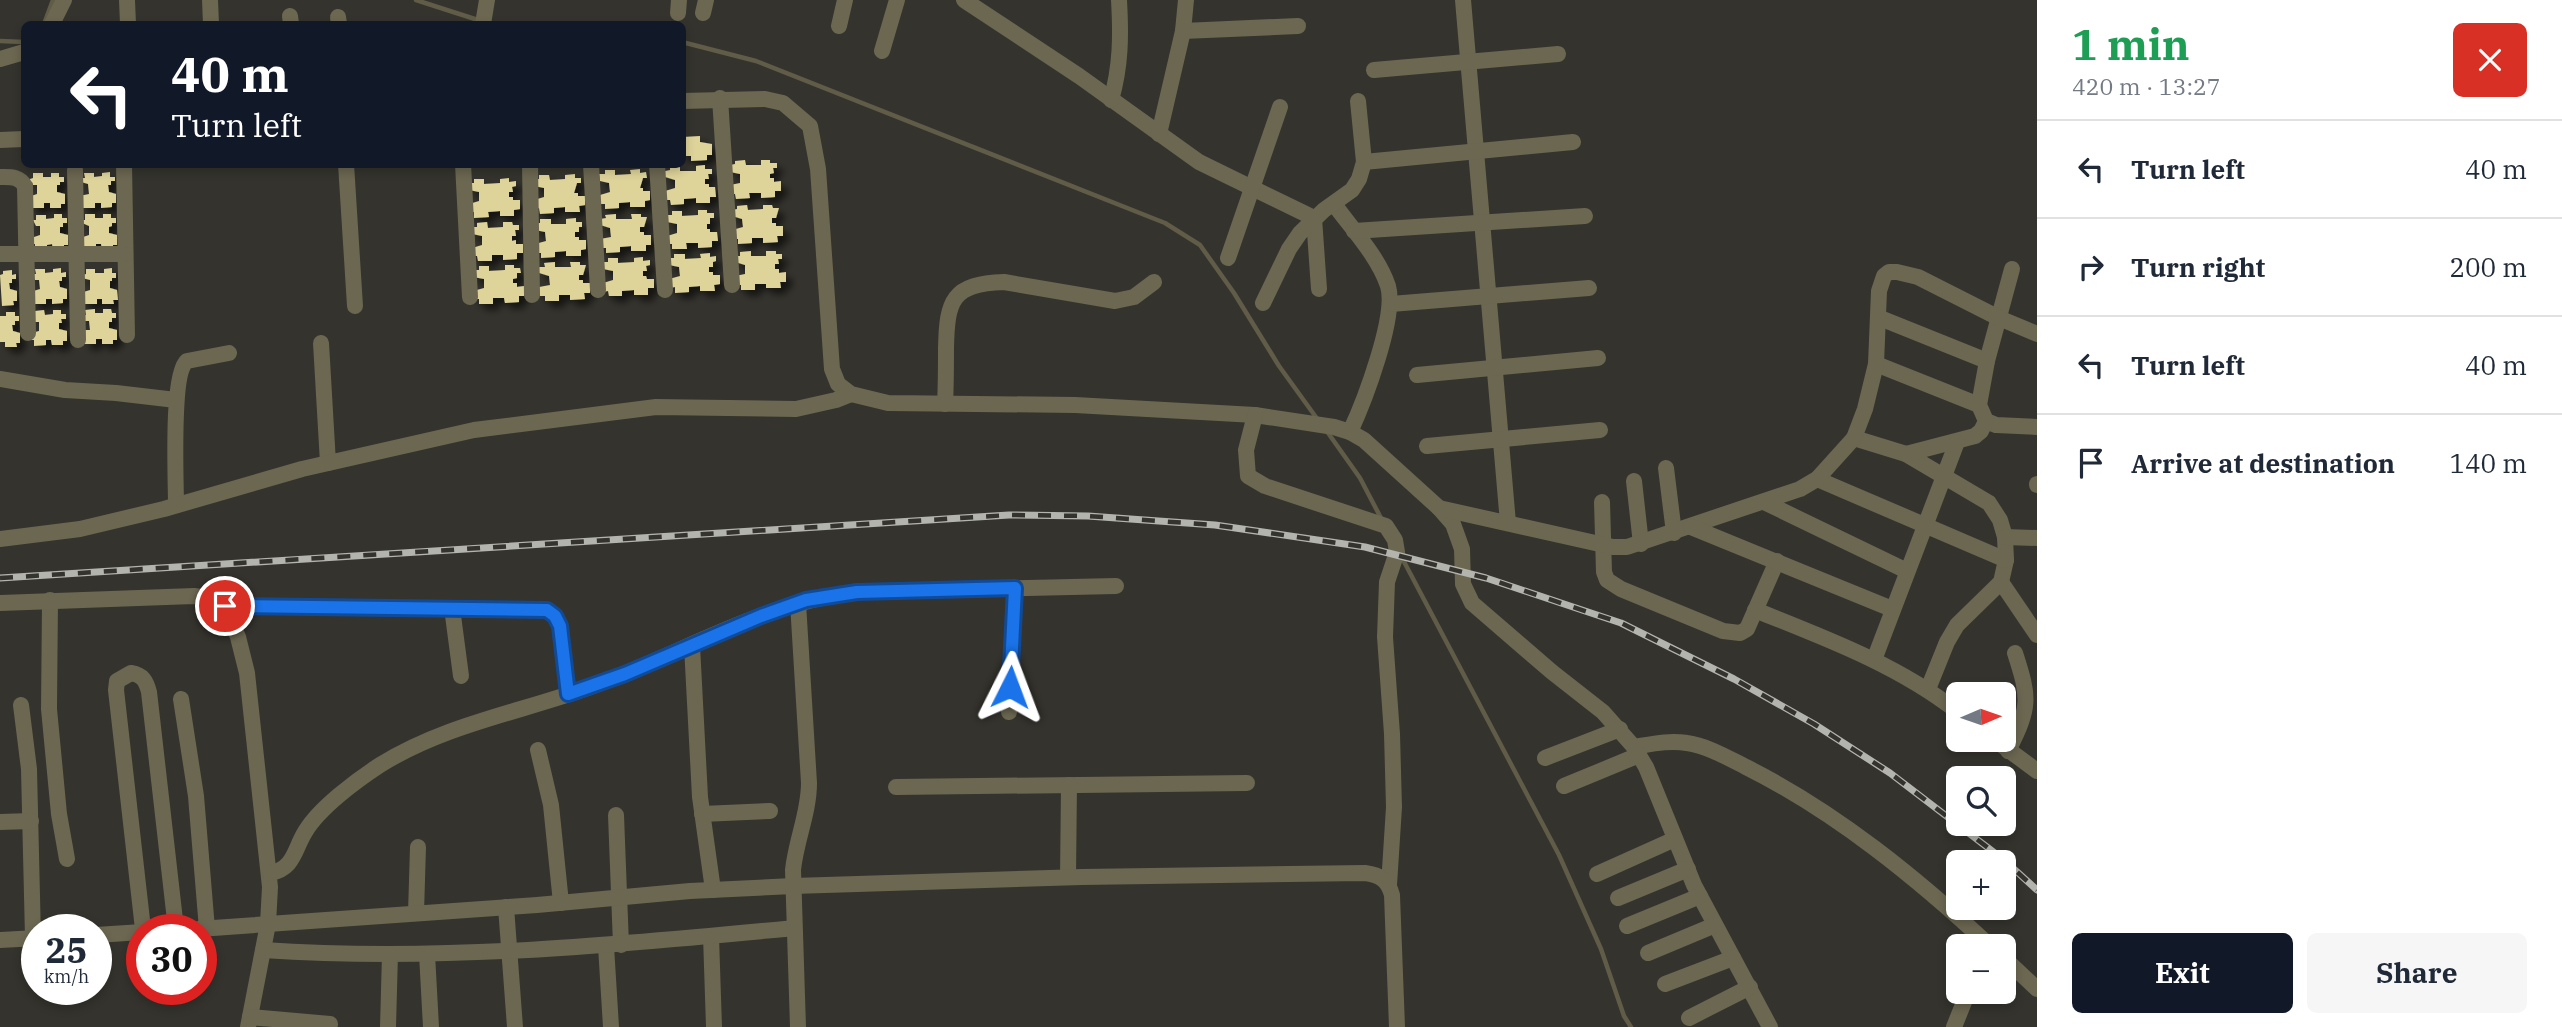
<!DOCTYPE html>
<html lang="en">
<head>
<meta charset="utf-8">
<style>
  :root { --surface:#fff; --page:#f6f6f7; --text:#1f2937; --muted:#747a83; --line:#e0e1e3; --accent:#111827 }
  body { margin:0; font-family:"IBM Plex Serif",serif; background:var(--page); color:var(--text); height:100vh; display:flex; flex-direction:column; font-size:26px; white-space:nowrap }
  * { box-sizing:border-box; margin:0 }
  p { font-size:23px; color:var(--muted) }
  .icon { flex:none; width:38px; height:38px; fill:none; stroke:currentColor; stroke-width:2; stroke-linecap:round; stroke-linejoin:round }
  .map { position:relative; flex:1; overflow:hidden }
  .side { display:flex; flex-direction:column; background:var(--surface); width:525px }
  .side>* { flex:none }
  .guide { position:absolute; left:21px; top:21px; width:665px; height:147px; border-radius:10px; box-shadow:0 4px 10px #0003; background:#111827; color:#fff; overflow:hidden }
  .needle { width:46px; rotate:88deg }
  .buttons { position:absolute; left:1946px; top:682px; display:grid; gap:14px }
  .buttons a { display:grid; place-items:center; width:70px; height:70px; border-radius:10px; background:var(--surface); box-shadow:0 4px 10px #0003; font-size:35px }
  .speed { position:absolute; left:21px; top:914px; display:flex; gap:14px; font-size:35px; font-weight:700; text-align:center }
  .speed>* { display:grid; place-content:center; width:91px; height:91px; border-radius:50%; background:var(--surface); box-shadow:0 4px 10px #0003; line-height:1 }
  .speed small { font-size:18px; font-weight:400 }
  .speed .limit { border:10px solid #d22; background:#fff; color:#111 }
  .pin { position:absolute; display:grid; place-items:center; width:60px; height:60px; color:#fff; margin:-30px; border:4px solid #fff; border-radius:50%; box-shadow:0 2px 7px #0007 }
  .me { position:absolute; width:77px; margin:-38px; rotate:3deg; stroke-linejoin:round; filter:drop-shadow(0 0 5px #0008) }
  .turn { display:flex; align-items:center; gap:24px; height:147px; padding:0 35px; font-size:32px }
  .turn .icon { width:91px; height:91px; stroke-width:2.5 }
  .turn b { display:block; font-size:49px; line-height:60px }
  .round { display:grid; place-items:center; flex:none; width:74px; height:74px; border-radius:10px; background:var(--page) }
  .headline { display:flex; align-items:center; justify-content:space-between; height:119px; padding:0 35px }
  h1 { font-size:42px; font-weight:800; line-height:52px; color:#1e9e55 }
  .cta { display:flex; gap:14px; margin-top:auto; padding:14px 35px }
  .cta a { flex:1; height:80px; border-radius:10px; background:var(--accent); color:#fff; font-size:28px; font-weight:800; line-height:80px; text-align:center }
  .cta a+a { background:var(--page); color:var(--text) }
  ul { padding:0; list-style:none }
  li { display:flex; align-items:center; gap:21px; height:98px; padding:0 35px; border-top:2px solid var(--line) }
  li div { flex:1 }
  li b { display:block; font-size:26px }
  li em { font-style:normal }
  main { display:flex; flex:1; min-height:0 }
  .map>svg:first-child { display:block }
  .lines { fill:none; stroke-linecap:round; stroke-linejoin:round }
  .stream { stroke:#605c48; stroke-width:4.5 }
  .building { fill:#ded49a; filter:url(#shadow) }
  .minor { stroke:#6b6751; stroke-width:16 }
  .rail-casing { stroke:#b4b4af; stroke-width:7 }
  .rail { stroke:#34332d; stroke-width:4.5; stroke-dasharray:13; stroke-linecap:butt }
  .route-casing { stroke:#114b97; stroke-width:18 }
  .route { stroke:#1a73e8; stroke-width:12 }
</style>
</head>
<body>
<main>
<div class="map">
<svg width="2037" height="1027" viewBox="0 0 2037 1027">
  <defs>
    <filter id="shadow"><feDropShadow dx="6" dy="6" stdDeviation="3.5" flood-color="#0009"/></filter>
  </defs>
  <rect width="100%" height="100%" fill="#34332d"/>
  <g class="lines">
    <g class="stream">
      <polyline points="416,0 478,20"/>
      <polyline points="44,24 53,0"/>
      <polyline points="0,41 24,42"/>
      <polyline points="682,42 756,61 1165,223 1200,245 1234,293 1279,366 1318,420"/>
      <polyline points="1326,430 1360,478 1382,520"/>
      <polyline points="1401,556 1559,855 1601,949 1624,1016 1631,1027"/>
    </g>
  </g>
  <g class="building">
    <polygon points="700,136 700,142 712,144 712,155 707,155 707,160 691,161 691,156 682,156 682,137"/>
    <polygon points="745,160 746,165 761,165 761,160 770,160 770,163 777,163 777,168 773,168 774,173 770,174 770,178 774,178 774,182 781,181 781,191 775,191 775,197 761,198 761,193 749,193 750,198 736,199 735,194 730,194 730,185 740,183 740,174 730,172 730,165 735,164 735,161"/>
    <polygon points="705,165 705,169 712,169 712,174 708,174 709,179 705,179 705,184 709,184 709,187 715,187 716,197 710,197 710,203 696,203 696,198 684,199 684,204 671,205 670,200 665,200 665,191 675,188 675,180 665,177 665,171 670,170 670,166 680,166 680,171 696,171 696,166"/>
    <polygon points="640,169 640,173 646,172 647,178 643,178 640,188 643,188 643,191 650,191 650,200 645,201 645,207 630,207 630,202 619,203 619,208 605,209 605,204 600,204 600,195 610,192 609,183 600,181 599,174 605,174 605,170 615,170 615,175 631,174 630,170"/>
    <polygon points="110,172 110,177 115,177 115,181 111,181 111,185 108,185 109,192 116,194 116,203 112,203 112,207 101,208 101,203 95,203 95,208 83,208 79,196 89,194 88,184 81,182 81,178 85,178 84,173 94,173 94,177 102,176 102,173"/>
    <polygon points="33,173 43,173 43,177 51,177 51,173 59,173 59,177 64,177 64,182 60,182 60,185 57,185 57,192 65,194 65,204 61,204 61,208 50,208 50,203 44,203 44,208 32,208 28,197 37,194 37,185 33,185 32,182 30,182 30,179 33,178"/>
    <polygon points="575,174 575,178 581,178 581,183 577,183 574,193 578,193 578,196 585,196 585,205 579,206 580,212 565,212 565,207 554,208 554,213 540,214 539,208 535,209 534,200 544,197 544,188 534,186 534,179 539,179 539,175 549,175 550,180 565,179 565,175"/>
    <polygon points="509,178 509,182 516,181 516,186 512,187 513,192 509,192 509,197 513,197 513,200 520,200 520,209 514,210 514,216 500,216 500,211 488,212 489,217 474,218 474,212 469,213 469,204 479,201 479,192 469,190 469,183 474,183 474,179 484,179 484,184 500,183 500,179"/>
    <polygon points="747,205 748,210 763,209 763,205 772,205 773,208 779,208 776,218 772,218 772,223 776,223 776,226 783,226 783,236 777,236 778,242 763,243 763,238 752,238 752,243 738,244 738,239 732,239 732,230 743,227 742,219 732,216 732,210 737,209 737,206"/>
    <polygon points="698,210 707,210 707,213 714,213 714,218 710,218 710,224 707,224 707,229 710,229 710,232 717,232 718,241 712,241 712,247 698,248 698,243 686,243 687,249 672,249 672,244 667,244 667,236 677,233 677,224 667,222 667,215 672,215 672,211 682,211 682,216 698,215"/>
    <polygon points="54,214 62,214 62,218 67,218 67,223 63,223 63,227 60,227 60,233 68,235 68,245 64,245 64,249 53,249 52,244 47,245 47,249 35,250 35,244 31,244 31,238 40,235 40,226 36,226 33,220 36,220 36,215 46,215 46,219 54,218"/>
    <polygon points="85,214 95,214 95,218 103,218 103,214 111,214 111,218 116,218 116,223 112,223 112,226 109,227 109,233 117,235 117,245 113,245 113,249 102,249 101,244 96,244 96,249 84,250 80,238 89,235 89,226 82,223 82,220 85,220"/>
    <polygon points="616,214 616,219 632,219 631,214 641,214 641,217 647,217 644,227 640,227 640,232 644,232 644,235 651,235 651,245 646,245 646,251 631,251 631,246 620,247 620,252 606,253 606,248 601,248 600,239 611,237 610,228 600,225 600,219 606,218 605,215"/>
    <polygon points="576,218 576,222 582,222 582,227 579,227 579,232 575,232 575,237 579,237 579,240 586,240 586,249 581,250 581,256 566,256 566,251 555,252 555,257 541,258 541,253 536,253 535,244 546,241 545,232 535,230 535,223 540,223 540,219 551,219 551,224 566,224 566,219"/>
    <polygon points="487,222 488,228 503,227 503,222 512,222 513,225 519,225 519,230 515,230 516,236 512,236 512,241 516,240 516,244 523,244 523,253 517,253 517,259 503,260 503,255 492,255 492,261 478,261 477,256 472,256 472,248 482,245 482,236 472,234 472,227 477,227 477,223"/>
    <polygon points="751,251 751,256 766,256 766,251 776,251 776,254 782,254 782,259 778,259 779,264 775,264 775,269 779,269 779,273 786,272 786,282 780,282 781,288 766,288 766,284 755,284 755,290 741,290 741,285 736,285 735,276 745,274 745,265 735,262 735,256 740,256 740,252"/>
    <polygon points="710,253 710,257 716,256 716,261 713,262 713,267 709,267 709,272 713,272 713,275 720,275 720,284 714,285 715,291 700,291 700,286 689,287 689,292 675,293 675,287 670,288 669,279 680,276 679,267 669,265 669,258 674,258 674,254 685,254 685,259 701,258 700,254"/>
    <polygon points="643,257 643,261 650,260 650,265 646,266 647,271 643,271 643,276 646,276 647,279 654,279 654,288 648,288 648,295 634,295 634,290 622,291 622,296 609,296 608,291 603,292 603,283 613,280 613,271 603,269 603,262 608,262 608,258 618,258 618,263 634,262 634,258"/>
    <polygon points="555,262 555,267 571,267 570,262 580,262 580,265 586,265 583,275 579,275 579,280 583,280 583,283 590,283 590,293 584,293 585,299 570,300 570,295 559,295 559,301 545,301 545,296 540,296 539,287 550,285 549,276 539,273 539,267 545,267 544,263"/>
    <polygon points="505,265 514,265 514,268 520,268 521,273 517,273 517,278 513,279 513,283 517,283 517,287 524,286 524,296 519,296 519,302 505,303 504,298 493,298 493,304 479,304 479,299 474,299 473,291 484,288 484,279 473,277 473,270 479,270 479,266 489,266 489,271 505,270"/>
    <polygon points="61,268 61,273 66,272 66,277 62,277 62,281 59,281 60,287 67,289 67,299 63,299 63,303 52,304 52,299 46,299 46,304 34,304 30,292 40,289 39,280 35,280 32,274 36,274 35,269 45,269 45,273 53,272 53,269"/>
    <polygon points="112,268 112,273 116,273 116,278 112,278 112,281 110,281 110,288 117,290 118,300 113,300 114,304 102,304 102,299 97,299 97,304 85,304 80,293 90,290 90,280 82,278 82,275 86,274 86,269 95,269 95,273 104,273 104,269"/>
    <polygon points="12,270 12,275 16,274 16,279 12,279 12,283 9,283 10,289 17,291 17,301 13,301 14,305 2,306 0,275 3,274 3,271"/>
    <polygon points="95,309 95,313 103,313 103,309 111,309 112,313 116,313 116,318 112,318 112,322 109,322 109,328 117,330 117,340 113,340 113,344 102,344 102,339 96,339 96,344 84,344 85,330 90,330 89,321 85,321 82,315 86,315 85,310"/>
    <polygon points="44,310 45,315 53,314 53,310 61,310 61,314 66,314 66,319 61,319 62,323 59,323 59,329 67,331 67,341 63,341 63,345 52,345 51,340 46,340 46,345 34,346 34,340 29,340 35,332 39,331 39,322 34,322 35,311"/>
    <polygon points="6,312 15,312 15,316 19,316 19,321 15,321 15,325 12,325 13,331 20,333 20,343 16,343 17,347 5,347 5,342 0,342 0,316 6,316"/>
  </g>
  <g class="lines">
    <g class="minor">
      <polyline points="127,0 128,24"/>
      <polyline points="210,0 211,24"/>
      <polyline points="964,0 1079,76 1199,162 1314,218 1319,289"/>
      <polyline points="1463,0 1508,523"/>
      <polyline points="678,13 679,0"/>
      <polyline points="703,13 706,0"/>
      <polyline points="290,16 291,24"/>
      <polyline points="338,17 339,24"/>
      <polyline points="52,24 64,0"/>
      <polyline points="483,24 487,0"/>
      <polyline points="839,26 845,0"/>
      <polyline points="1183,31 1298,26"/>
      <polyline points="882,51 897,0"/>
      <polyline points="0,59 24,52"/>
      <polyline points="1374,70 1558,54"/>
      <polyline points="720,98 732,285"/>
      <path d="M1111,100C1121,66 1121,35 1119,0"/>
      <polyline points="682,101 765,99 783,103 810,126 818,169 832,369 838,384 851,394 888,403 1075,405 1255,415 1334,427 1350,432 1364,440 1439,508 1453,524 1462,549 1463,584 1472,603 1552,672 1603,712 1634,747 1646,767 1694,885 1770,1027"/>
      <polyline points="1159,134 1183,31 1186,0"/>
      <polyline points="0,140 24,139"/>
      <polyline points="1364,162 1573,142"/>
      <polyline points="124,164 127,335"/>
      <polyline points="346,164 355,306"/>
      <polyline points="463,164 470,297"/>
      <polyline points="530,164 532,295"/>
      <polyline points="591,164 598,290"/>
      <polyline points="657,164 665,290"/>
      <polyline points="75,170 78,340"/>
      <path d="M0,177C11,177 19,176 25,186L28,333"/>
      <path d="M1334,204C1352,229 1378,256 1388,286C1397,316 1364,402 1350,432"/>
      <polyline points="1354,231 1585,216"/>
      <polyline points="0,254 124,254"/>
      <polyline points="1228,258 1280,107"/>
      <polyline points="1263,303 1289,249 1300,233 1324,210 1352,190 1359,179 1364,162 1358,101"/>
      <polyline points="1391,304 1589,288"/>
      <polyline points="1880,318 1987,361"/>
      <polyline points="321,343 328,463"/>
      <polyline points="1876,364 1979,405"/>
      <polyline points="1417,375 1598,358"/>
      <polyline points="0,379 65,390 116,393 176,400"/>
      <path d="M945,404C946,385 946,366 946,348C947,300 952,284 1004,282L1115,301L1134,297L1154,282"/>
      <polyline points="1255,415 1246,450 1248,476 1265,486 1386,526 1395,540 1397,552 1387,582 1385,637 1392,734 1394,807 1389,885"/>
      <polyline points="1986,421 1996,425 2037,427"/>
      <polyline points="1854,438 1906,454 1989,503 2000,520 2005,537 2006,560 2001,582 1957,625 1947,642 1928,689"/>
      <polyline points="1427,446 1600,430"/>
      <polyline points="1906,454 1975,436 1981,431 1986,421 1979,405 1987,361 2012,269"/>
      <polyline points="1666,468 1674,533"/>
      <polyline points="1817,479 2006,560"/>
      <polyline points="1634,481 1641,544"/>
      <polyline points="2037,485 2037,484"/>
      <polyline points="1602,502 1604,572 1607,580 1621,589 1723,631 1740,633 1747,629 1777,561"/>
      <polyline points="1764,502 1907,571"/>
      <path d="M176,505C176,481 171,373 187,361L229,353"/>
      <polyline points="1439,508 1613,547 1627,547 1800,489 1817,479 1854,438 1865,409 1876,364 1879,291 1884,276 1889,272 1897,272 1918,277 1999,318 2037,334"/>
      <polyline points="1691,527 1892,609"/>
      <polyline points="2005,537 2037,538"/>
      <polyline points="0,539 80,529 164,509 302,469 474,430 656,407 796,409 836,400 851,394"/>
      <polyline points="2001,582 2037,635"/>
      <polyline points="50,600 49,709 59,814 67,859"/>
      <polyline points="0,603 194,596 216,599 225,606 238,637 247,673 270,887 268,924 248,1027"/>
      <polyline points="225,606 546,610 555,616 560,626 568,694"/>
      <polyline points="452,608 461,676"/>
      <path d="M1755,610C1825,638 1898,665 1958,712"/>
      <polyline points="692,646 700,797 713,890"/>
      <polyline points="1874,660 1957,442"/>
      <polyline points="181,699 196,796 207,929"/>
      <polyline points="21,705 29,769 33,938"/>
      <polyline points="1009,712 1015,588"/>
      <polyline points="1995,740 2037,771"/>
      <path d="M1634,747C1652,744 1669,740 1687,743C1708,746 1728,758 1746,767C1836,812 1918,879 1991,947"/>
      <polyline points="538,750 551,805 561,903"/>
      <path d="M2008,751C2030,707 2030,699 2015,653"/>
      <polyline points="1545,758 1620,729"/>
      <polyline points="1564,786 1639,755"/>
      <polyline points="896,787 1247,783"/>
      <polyline points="702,814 770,811"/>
      <polyline points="616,815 621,945"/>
      <polyline points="0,822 31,821"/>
      <path d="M270,873C294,869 294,850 305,832C319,808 357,780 380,765C446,724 522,712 593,686C681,654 764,602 857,592L1116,586"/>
      <polyline points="1597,874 1675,839"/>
      <polyline points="1068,877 1069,785"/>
      <polyline points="1618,898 1688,869"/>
      <polyline points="506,907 515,1027"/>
      <polyline points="416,913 418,847"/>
      <polyline points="1627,926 1700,896"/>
      <path d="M143,929L116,690L117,681L131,673C143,675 146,681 149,692L176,929"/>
      <path d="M199,929L537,905L690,891L793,886L1082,877L1365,873C1380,875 1388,880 1392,895L1397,1027"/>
      <polyline points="96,935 142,932"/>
      <polyline points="711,936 714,1027"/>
      <polyline points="0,940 37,938"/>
      <polyline points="606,946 611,1027"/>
      <path d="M263,950C441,962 617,945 794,928"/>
      <polyline points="1648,953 1715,925"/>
      <polyline points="427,954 431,1027"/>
      <polyline points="2004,958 2037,989"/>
      <polyline points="1665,984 1733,958"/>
      <polyline points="250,1017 330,1024"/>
      <polyline points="1689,1018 1750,987"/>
      <polyline points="388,1027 390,954"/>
      <path d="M798,1027L793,870C796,840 809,813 809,783L798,603"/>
      <polyline points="1954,1027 1968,992"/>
    </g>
    <g class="rail-casing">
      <polyline id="rail" points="0,578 1009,515 1088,516 1215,525 1365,547 1486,578 1621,623 1734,679 1814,724 1890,773 2004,860 2037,890"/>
    </g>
    <use href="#rail" class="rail"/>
  </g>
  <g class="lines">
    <g class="route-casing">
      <polyline id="route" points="225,606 547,610 555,616 560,626 568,694 625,674 761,616 806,600 857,592 1015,588 1010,687"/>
    </g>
    <use href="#route" class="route"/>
  </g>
</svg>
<div class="buttons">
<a><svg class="needle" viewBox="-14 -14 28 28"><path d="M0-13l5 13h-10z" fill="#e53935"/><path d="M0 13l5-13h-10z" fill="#747a83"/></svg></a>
<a><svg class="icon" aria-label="search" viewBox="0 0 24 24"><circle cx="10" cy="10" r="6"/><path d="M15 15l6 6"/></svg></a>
<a>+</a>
<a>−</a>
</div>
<div class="speed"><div>25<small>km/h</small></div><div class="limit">30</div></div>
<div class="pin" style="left:225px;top:606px;background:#d93025"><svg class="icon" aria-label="arrive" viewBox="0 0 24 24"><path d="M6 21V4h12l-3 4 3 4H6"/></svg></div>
<svg class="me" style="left:1010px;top:687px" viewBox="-20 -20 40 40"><path d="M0-17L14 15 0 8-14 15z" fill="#1a73e8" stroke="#fff" stroke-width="4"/></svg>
<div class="guide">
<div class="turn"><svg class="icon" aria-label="left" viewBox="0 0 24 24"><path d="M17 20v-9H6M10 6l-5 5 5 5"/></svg><div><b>40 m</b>Turn left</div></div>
</div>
</div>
<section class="side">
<div class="headline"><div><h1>1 min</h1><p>420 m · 13:27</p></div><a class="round" style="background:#d93025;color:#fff"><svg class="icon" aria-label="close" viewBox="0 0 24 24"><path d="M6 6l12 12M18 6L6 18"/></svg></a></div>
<ul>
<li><svg class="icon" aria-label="left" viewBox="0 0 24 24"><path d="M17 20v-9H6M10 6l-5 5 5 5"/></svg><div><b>Turn left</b></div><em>40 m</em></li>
<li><svg class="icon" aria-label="right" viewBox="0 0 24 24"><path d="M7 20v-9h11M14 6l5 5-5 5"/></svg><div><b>Turn right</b></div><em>200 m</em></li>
<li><svg class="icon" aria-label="left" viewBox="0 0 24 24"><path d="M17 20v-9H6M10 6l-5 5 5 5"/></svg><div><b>Turn left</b></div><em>40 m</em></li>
<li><svg class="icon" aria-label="arrive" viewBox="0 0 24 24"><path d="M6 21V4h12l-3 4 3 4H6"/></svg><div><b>Arrive at destination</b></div><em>140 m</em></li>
</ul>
<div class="cta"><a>Exit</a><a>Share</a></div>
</section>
</main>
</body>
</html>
